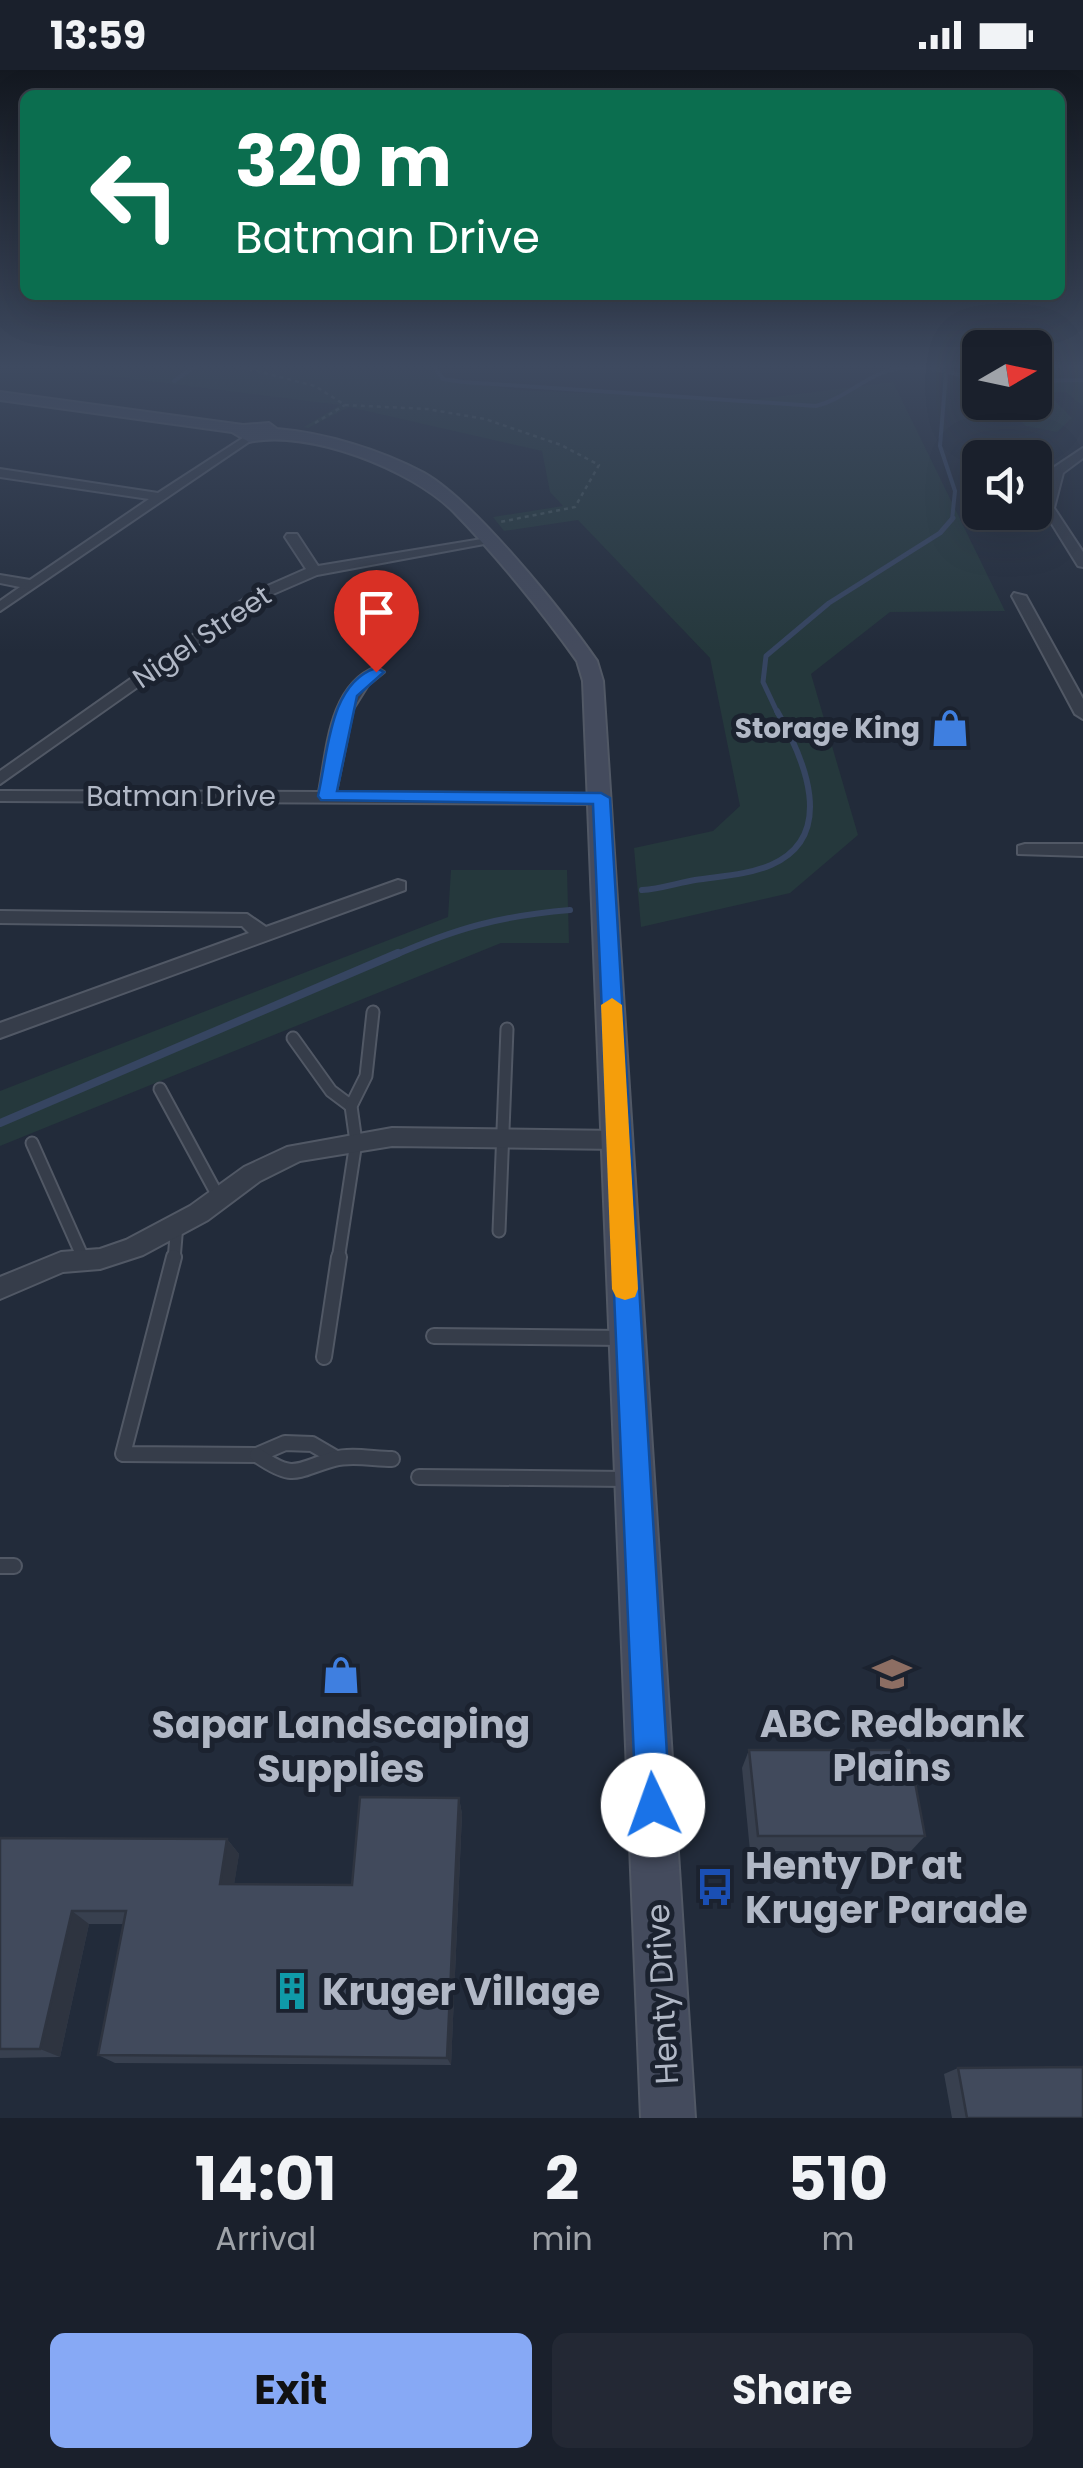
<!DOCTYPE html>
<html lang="en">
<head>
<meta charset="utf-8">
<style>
  :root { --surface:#1a202c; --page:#232834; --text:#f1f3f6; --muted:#9fa3a9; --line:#383e48; --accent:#87a9f5 }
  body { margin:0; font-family:Poppins,sans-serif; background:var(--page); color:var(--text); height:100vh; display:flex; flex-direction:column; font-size:38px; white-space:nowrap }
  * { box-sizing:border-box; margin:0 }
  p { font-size:32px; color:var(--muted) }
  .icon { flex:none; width:55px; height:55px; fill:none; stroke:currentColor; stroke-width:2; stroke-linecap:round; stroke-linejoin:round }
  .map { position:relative; height:2048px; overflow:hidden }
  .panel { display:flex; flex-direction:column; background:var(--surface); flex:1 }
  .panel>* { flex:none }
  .banner { position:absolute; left:20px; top:20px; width:1045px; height:210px; border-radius:15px; box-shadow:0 10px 40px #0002,0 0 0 2px var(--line); background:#0b6e4f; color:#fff; overflow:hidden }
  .needle { width:65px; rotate:81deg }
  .fabs { position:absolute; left:962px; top:260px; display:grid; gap:20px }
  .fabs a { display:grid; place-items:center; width:90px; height:90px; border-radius:15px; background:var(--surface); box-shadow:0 10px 40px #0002,0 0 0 2px var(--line); font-size:50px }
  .pin { position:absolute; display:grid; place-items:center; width:85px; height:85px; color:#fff; margin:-102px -42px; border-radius:50% 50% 50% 0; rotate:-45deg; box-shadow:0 0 10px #0007 }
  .pin .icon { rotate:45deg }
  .me { position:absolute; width:110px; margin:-55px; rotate:357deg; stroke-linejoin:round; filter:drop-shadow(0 0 8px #0008) }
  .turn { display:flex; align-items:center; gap:35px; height:210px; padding:0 50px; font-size:45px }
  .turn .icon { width:130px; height:130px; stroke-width:2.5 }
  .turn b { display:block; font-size:70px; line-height:85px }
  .eta { display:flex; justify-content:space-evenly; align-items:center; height:170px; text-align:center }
  .eta b { font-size:60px; font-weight:700; line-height:70px }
  .action { display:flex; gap:20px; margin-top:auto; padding:20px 50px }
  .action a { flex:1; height:115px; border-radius:15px; background:var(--accent); color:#111; font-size:40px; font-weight:700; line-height:115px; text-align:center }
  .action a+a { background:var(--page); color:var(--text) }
  .status { display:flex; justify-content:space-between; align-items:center; height:70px; padding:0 50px; background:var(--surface); direction:ltr }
  .status svg { height:28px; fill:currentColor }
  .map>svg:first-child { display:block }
  .green { fill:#25383c }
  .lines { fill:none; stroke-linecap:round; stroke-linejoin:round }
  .stream-far3 { stroke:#364561; stroke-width:4 }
  .stream-far2 { stroke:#364561; stroke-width:5 }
  .stream-far1 { stroke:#364561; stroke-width:6 }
  .stream { stroke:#364561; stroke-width:8 }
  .lane-far1-casing { stroke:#515865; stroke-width:15 }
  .lane-casing { stroke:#515865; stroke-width:18 }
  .street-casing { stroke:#515865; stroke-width:4 }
  .secondary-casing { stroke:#515865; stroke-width:4 }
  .path { stroke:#425458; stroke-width:2.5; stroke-dasharray:4 4; stroke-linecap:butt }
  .lane-far1 { stroke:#363d4a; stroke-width:11 }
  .lane { stroke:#363d4a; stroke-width:14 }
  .street { fill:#363d4a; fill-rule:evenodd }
  .secondary { fill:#444b5d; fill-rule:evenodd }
  .wall { fill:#38404f }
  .shaded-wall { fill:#2e3440 }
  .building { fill:#414a5c; stroke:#2e3440; stroke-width:2.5 }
  .route { fill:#1a73e8; stroke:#114b97; stroke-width:2.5 }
  .slow { fill:#f59e0b }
  .labels { text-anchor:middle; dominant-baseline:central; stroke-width:10; stroke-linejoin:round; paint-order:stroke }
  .far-street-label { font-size:28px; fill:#b1b8c6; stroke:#1b222f }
  .far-poi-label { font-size:28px; font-weight:bold; fill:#b1b8c6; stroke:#1b222f; text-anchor:end }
  .street-label { font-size:32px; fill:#b1b8c6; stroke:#1b222f }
  .near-poi-label { font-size:38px; font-weight:bold; fill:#b1b8c6; stroke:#1b222f }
</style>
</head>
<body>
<div class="status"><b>13:59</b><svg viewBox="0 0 49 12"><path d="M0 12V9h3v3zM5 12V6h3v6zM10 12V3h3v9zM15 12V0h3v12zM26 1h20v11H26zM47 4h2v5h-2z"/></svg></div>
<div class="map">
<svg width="1083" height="2048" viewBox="0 0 1083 2048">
  <rect width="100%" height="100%" fill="#222b3a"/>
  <g class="green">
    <polygon points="22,295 436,295 445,308 514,320 749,330 893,312 1005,541 890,542 811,604 858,765 790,823 641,857 634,778 713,761 740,736 710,588 578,450 504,461 493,447 563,436 550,422 542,381 349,337 308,358 304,357 340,335"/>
    <polygon points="1035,295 1083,295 1083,336 1066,322 1047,323 1072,348 1057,362 1026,356 1003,333 1035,332"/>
    <polygon points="451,800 567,800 569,873 501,873 0,1076 0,1021 448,847"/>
  </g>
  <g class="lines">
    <g class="stream-far3">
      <path d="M433,295L443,309L463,312L816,336C840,330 857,314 879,304C911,289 948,302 980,310"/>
      <polyline points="946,303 940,376 955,421 952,450"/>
      <polyline points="174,311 197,295"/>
      <polyline points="1035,311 1083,310"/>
    </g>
    <polyline class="stream-far2" points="778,644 763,612 766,586 829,533 940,463 953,448"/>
    <g class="stream-far1">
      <path d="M642,820C660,819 677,813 695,810C721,806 747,805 771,795C838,766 804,688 777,641"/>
      <path d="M393,886C457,858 500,846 570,840"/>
    </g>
    <polyline class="stream" points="0,1053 398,883"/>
    <g class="lane-far1-casing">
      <g id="lane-far1">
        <polyline points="293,968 331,1021 351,1036"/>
        <polyline points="160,1019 219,1128"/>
        <polyline points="32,1073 84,1190"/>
        <polyline points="499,1161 507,959"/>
        <polyline points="174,1190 177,1154"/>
        <polyline points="338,1190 356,1072 351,1036 366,1006 373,942"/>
      </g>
    </g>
    <g class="lane-casing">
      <g id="lane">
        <polyline points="174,1187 123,1384 257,1385 285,1373 312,1374 336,1388"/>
        <polyline points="434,1266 623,1268"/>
        <polyline points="324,1287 339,1187"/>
        <path d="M257,1385C295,1411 295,1400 334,1389C351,1384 374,1389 392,1389"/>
        <polyline points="419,1407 627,1409"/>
        <polyline points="0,1496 14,1496"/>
      </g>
    </g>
    <g class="street-casing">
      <g id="street">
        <polygon points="249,364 253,369 0,541 0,531 20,517 0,513 0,505 30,510 149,429 0,407 0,399 158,423"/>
        <polygon points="1083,378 1083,388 1063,403 1054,438 1083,482 1083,497 1078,496 1042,438 1053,398"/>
        <polygon points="287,464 297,464 318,496 488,468 495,472 317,505 264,528 0,714 0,701 254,522 306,499 285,467"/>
        <polygon points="1014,523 1026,526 1083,629 1083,649 1075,644 1012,526"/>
        <path d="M376,597L384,602L368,615L353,639L336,722L601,724L610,729L601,734L0,731V721L319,722C327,681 329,615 376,597Z"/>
        <polygon points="1025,774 1083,774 1083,786 1018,784 1018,776"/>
        <polygon points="398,810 405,812 405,820 0,968 0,953 249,863 242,856 0,853 0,841 247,844 266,857"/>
        <polygon points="392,1058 619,1061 627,1064 631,1070 627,1076 619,1079 392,1076 300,1091 260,1111 208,1150 143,1185 100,1199 63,1202 0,1229 0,1207 61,1182 100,1179 126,1170 190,1136 244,1097 287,1077"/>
      </g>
    </g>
    <g class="secondary-casing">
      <path id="secondary" d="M0,322L243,355L269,353L277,359C325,363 381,380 424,403C474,431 563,542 597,591L603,611L695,2048H641L583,611L577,591C543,543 495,484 454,442C411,399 309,359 249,372L232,362L0,330Z"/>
    </g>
    <g class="path">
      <polyline points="233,295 315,316 345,335 427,339 485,349 561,375 599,395 575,437 500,452"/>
      <polyline points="315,353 345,335"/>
    </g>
    <use href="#lane-far1" class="lane-far1"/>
    <use href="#lane" class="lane"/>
    <use href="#street" class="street"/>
    <use href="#secondary" class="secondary"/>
  </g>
  <g class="wall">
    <polygon points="749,1680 925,1766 911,1781 750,1781 742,1698"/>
    <polygon points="459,1728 462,1744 451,1995 115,1993 98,1985 123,1854 89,1854 60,1987 0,1988 0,1768 227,1769 239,1784 234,1814 352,1815"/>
    <polygon points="958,1998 1083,2048 952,2048 944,2004"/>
  </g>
  <g class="shaded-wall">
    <polygon points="459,1728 462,1744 451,1995 447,1988"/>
    <polygon points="227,1769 239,1784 232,1828 220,1814"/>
    <polygon points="72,1841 89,1854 60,1987 40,1979"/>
  </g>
  <g class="building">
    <polygon points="749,1680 909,1680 925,1766 758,1766"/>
    <polygon points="360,1727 459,1728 447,1988 98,1985 126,1841 72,1841 40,1979 0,1979 0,1768 227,1769 220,1814 352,1815"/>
    <polygon points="1083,1997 1083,2048 967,2048 958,1998"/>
  </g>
  <linearGradient id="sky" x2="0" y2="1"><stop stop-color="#131820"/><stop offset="0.51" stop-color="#3e4a60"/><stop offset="1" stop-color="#3e4a60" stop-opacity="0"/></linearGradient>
  <rect width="1083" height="582" fill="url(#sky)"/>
  <path class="route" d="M376,598L384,602L357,626L337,721L601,723L610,728L670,1735L665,1747L653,1752L641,1747L636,1735L593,734L321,730L318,726C328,684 329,613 376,598Z"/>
  <polygon class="slow" points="612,928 622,935 638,1219 635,1227 625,1230 616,1227 612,1219 601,935"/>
  <defs>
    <g id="shop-bare" transform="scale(3)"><path d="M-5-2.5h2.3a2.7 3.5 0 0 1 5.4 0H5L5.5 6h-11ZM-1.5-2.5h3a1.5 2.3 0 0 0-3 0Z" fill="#3f7fe0" stroke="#1b222f" stroke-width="2.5" paint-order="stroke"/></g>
    <g id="school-bare" transform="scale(3)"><path d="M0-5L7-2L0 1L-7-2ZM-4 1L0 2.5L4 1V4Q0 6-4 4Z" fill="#8d6e63" stroke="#1b222f" stroke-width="2.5" paint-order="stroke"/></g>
    <g id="bus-bare" transform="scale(3)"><path d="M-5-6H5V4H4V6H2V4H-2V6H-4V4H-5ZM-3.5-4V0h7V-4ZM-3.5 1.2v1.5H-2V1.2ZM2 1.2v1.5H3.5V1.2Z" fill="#1a4fb4" stroke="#1b222f" stroke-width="2.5" paint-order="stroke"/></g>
    <g id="building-bare" transform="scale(3)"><path d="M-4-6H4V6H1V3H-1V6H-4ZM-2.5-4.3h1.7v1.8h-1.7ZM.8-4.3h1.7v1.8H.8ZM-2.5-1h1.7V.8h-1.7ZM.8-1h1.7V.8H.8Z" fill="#0f9aa8" stroke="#1b222f" stroke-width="2.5" paint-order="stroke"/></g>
  </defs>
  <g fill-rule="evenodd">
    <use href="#shop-bare" x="950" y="658"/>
    <use href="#school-bare" x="892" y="1604"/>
    <use href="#shop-bare" x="341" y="1605"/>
    <use href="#bus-bare" x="715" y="1817"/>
    <use href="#building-bare" x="292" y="1921"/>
  </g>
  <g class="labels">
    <g class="far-street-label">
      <text transform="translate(202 567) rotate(-34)">Nigel Street</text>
      <text x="181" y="726">Batman Drive</text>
    </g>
    <g class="far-poi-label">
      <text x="920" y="658">Storage King</text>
    </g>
    <g class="street-label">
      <text transform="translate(662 1924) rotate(-93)">Henty Drive</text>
    </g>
    <g class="near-poi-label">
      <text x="892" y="1653">ABC Redbank<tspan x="892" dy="44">Plains</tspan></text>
      <text x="341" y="1654">Sapar Landscaping<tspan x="341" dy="44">Supplies</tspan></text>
      <text x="745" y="1795" text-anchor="start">Henty Dr at<tspan x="745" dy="44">Kruger Parade</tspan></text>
      <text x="322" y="1921" text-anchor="start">Kruger Village</text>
    </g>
  </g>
</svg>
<div class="fabs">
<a><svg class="needle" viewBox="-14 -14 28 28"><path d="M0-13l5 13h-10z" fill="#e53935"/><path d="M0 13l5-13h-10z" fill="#9fa3a9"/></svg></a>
<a><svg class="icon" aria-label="sound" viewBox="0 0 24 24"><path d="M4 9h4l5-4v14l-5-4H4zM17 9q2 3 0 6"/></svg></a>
</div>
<div class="pin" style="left:376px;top:602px;background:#d93025"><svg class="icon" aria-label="arrive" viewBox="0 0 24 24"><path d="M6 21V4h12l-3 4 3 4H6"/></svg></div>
<svg class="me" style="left:653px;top:1735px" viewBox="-20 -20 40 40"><circle r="19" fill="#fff"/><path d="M0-13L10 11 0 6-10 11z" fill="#1a73e8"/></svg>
<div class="banner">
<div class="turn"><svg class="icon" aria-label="left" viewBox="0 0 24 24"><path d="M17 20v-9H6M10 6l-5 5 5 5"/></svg><div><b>320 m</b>Batman Drive</div></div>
</div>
</div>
<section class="panel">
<div class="eta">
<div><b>14:01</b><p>Arrival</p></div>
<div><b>2</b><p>min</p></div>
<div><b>510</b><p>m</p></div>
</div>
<div class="action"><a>Exit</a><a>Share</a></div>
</section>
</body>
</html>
